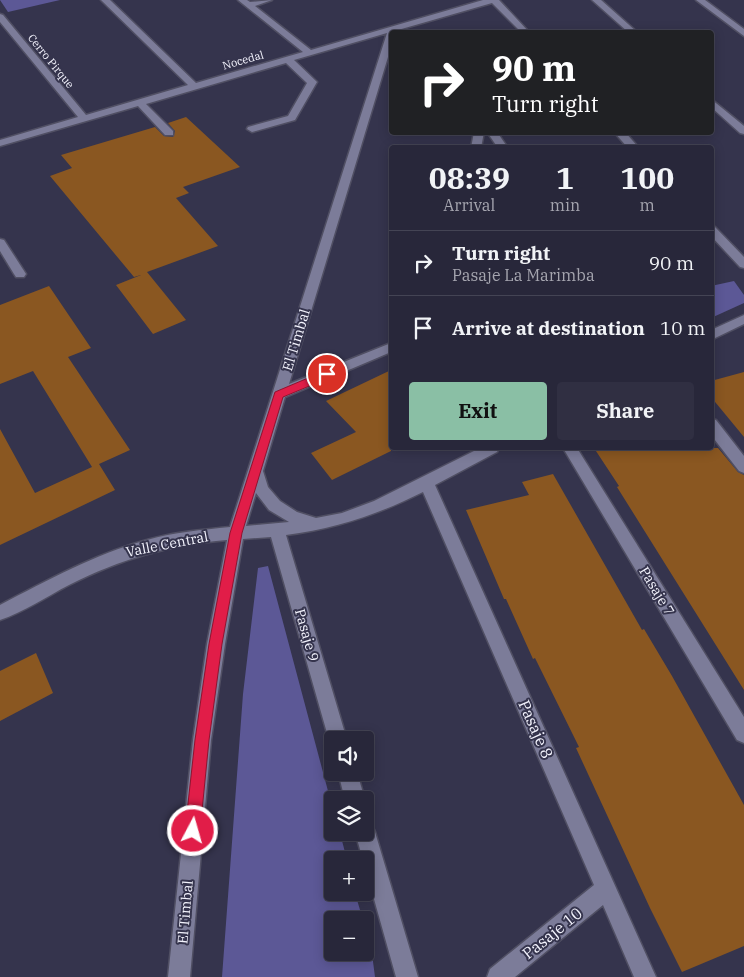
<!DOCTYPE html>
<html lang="en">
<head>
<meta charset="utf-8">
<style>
  :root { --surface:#28273a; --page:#302f42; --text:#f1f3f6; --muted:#a5a5af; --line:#444454; --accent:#8abfa5 }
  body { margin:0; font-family:"IBM Plex Serif",serif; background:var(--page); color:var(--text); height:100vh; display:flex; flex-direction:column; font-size:19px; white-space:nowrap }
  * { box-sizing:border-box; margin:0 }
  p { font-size:16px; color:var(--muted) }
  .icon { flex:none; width:28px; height:28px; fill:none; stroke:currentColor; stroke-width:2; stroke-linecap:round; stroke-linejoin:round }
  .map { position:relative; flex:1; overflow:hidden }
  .details { position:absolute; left:389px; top:145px; width:325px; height:305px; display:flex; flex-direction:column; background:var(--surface); border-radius:5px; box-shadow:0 2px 12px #0003,0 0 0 1px var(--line) }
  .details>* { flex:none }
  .top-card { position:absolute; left:389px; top:30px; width:325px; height:105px; border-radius:5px; box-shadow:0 2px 12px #0003,0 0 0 1px var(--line); background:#202124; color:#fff; overflow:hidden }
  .tools { position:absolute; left:324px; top:731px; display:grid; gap:10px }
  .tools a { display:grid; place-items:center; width:50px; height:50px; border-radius:5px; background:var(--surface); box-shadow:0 2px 12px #0003,0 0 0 1px var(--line); font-size:25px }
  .pin { position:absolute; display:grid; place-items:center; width:42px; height:42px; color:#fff; margin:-21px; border:2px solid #fff; border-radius:50%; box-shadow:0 1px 5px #0007 }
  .me { position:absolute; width:55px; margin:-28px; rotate:6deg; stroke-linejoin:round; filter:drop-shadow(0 0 4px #0008) }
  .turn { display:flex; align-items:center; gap:18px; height:105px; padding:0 20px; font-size:22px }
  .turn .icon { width:65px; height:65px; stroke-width:2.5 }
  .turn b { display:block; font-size:35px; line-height:42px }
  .eta { display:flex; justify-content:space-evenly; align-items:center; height:85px; text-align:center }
  .eta b { font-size:30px; font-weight:800; line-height:35px }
  .action { display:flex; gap:10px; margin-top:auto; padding:10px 20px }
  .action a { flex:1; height:58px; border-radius:5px; background:var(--accent); color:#111; font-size:20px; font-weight:800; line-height:58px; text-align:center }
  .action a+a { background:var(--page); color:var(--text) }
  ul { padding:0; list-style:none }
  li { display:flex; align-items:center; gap:15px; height:65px; padding:0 20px; border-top:1px solid var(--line) }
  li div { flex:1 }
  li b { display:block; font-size:19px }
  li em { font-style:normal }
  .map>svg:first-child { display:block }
  .green { fill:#5c5896 }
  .building { fill:#8a5721 }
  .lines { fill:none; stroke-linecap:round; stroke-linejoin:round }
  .minor-casing { stroke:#504f63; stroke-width:3 }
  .minor { fill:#7c7c99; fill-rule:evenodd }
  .route { fill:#e11d48; stroke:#92132f }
  .labels { text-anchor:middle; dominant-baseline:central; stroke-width:4; stroke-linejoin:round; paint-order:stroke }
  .far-street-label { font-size:11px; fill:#f3f3fd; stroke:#35344d }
  .street-label { font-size:14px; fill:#f3f3fd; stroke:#35344d }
  .near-street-label { font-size:16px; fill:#f3f3fd; stroke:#35344d }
</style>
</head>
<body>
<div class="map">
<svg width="744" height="977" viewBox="0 0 744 977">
  <rect width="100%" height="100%" fill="#35344d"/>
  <g class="green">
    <polygon points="0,0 60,0 8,12"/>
    <polygon points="734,281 744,295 744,303 711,318 711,286"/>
    <polygon points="268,566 332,806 332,832 340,833 347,860 332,860 332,892 355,893 363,920 332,920 332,952 365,952 365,928 372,954 375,977 222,977 243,694 258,568"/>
  </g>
  <g class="building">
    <polygon points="186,117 240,167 183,187 189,193 176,198 218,246 147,272 186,320 153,334 116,285 141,275 134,277 50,176 72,168 61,155 155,127 164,136 173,137 175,131 168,123"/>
    <polygon points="49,286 91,348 68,357 130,450 99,464 115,490 0,545 0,429 35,493 92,467 33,371 0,384 0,305"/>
    <polygon points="391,370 391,451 332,480 311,453 356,432 326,401"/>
    <polygon points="744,372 744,437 711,397 711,381"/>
    <polygon points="594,448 718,448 738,472 744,475 744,690 617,487 619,486"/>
    <polygon points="553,474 642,630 644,629 672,676 744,805 744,946 682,972 650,908 576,748 579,747 535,658 533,659 506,599 504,599 466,510 529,495 522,482"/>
    <polygon points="36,653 53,693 0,721 0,671"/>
  </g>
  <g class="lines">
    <g class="minor-casing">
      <g id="minor">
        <path d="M101,0H110L196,83L303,52L238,0H247L250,2L272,0L255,6L311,50L483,0H499L529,32H521L492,3L391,32V47L289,384L391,343V352L285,397L263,471L268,487L280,501L297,512L316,518L342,513L374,501L480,448H499L497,452L435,485L656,977H634L603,905L515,977H487L490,969L594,885L423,492C379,514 335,529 286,535L347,740H332V747L329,740L271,537L243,539L225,644L211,740L190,977H168L193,740L207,644L227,540C168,545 121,559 69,585C46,597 24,612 0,620V605C48,580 95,554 147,540C174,532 202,530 230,527L387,33L294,60L317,82L295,120L252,132L247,129L248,127L288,116L307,83L286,63L146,104L173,131V135H165L138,106L0,146V140L78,117L0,22V14L3,15L86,115L188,85ZM256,493L269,510L289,522L246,526Z"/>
        <polygon points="592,0 601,0 637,32 628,32"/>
        <polygon points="696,0 705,0 744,29 744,36"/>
        <polygon points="711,99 744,126 744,134 740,133 711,107"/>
        <polygon points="474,132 484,132 481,148 471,148"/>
        <polygon points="487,132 497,132 508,148 498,148"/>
        <polygon points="614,132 625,132 639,148 628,148"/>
        <polygon points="711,226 715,227 744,257 744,268 740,267 711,236"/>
        <polygon points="0,239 4,240 26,274 24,277 16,277 14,274 0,251"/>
        <polygon points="744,315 744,324 711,340 711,330"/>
        <polygon points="711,419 716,420 744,456 744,473 739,471 711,435"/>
        <polygon points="563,448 577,448 744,717 744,743 737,740"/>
        <polygon points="338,772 357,772 365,800 345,800"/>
        <polygon points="365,822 372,825 375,832 418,977 396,977 365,867 365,860 363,860 355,832 365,832"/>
      </g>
    </g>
    <use href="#minor" class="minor"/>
  </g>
  <polygon class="route" points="327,370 332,374 331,377 283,397 242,533 222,644 209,740 200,831 198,836 193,838 187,836 185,831 195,740 209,644 230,533 275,392"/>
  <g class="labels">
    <g class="far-street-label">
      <text transform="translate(243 60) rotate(-16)">Nocedal</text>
      <text transform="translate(51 61) rotate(51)">Cerro Pirque</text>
    </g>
    <g class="street-label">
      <text transform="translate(296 340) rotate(-73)">El Timbal</text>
      <text transform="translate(167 544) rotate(-11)">Valle Central</text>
      <text transform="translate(657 591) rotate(59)">Pasaje 7</text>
      <text transform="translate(307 635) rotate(74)">Pasaje 9</text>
      <text transform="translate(185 912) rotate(-85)">El Timbal</text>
    </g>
    <g class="near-street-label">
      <text transform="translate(536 729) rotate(66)">Pasaje 8</text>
      <text transform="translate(552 933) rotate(-39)">Pasaje 10</text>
    </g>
  </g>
</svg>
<div class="tools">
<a><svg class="icon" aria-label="sound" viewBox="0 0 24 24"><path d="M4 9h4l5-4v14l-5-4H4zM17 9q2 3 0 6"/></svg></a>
<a><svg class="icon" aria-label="layers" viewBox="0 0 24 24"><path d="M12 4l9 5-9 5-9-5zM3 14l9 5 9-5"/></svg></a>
<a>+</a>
<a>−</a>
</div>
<div class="pin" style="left:327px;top:374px;background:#d93025"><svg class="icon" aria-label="arrive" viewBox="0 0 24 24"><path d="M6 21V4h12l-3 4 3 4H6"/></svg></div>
<svg class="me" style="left:193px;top:831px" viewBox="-20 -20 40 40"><circle r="17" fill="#e11d48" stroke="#fff" stroke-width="3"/><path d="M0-11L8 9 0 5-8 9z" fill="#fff"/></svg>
<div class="top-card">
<div class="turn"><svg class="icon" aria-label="right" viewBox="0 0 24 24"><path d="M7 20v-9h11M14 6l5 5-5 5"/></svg><div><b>90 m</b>Turn right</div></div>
</div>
<section class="details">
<div class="eta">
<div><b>08:39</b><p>Arrival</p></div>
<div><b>1</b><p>min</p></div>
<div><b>100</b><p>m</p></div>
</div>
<ul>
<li><svg class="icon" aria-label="right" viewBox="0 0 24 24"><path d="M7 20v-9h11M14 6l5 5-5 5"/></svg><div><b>Turn right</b><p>Pasaje La Marimba</p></div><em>90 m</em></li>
<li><svg class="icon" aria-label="arrive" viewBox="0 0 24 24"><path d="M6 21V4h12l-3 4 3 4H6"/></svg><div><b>Arrive at destination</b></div><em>10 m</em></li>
</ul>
<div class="action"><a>Exit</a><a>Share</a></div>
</section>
</div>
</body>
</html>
